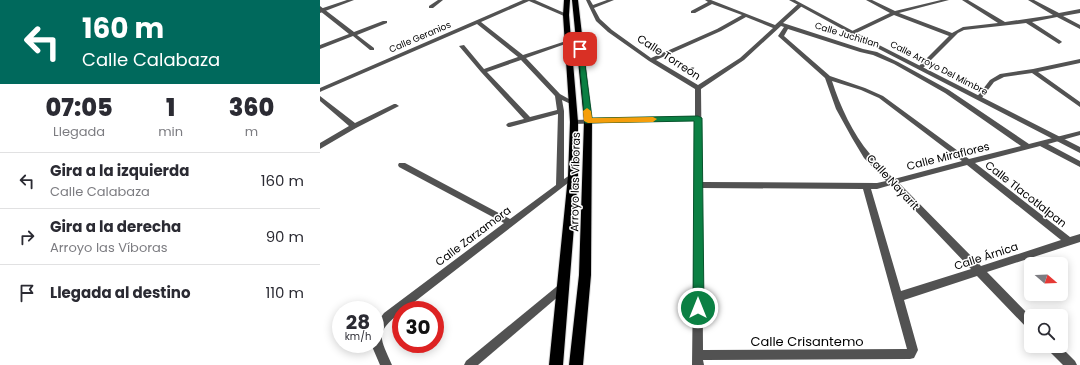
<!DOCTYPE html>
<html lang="es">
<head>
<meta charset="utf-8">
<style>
  :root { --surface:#fff; --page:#f7f7f7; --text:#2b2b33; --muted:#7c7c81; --line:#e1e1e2 }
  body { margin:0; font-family:Poppins,sans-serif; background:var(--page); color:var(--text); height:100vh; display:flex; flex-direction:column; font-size:15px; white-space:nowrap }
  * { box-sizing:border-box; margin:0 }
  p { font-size:13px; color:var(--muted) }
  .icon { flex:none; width:22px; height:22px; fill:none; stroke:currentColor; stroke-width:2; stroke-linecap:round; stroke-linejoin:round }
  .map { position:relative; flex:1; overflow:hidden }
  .drawer { display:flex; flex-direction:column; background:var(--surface); width:320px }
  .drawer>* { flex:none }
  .banner { background:#00695c; color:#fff; overflow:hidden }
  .needle { width:26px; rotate:109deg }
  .fabs { position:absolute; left:704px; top:257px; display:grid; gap:8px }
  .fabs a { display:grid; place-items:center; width:44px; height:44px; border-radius:6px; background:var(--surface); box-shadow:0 2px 10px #0003; font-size:20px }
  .speed { position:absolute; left:12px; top:301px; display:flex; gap:8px; font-size:20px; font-weight:700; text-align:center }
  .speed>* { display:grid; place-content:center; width:52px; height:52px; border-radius:50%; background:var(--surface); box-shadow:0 2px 10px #0003; line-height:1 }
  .speed small { font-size:10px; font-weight:400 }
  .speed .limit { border:6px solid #d22; background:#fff; color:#111 }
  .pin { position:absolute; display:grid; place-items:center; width:34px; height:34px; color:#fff; margin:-17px; border-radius:8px; box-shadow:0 2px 6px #0006 }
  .me { position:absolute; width:44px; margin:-22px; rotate:0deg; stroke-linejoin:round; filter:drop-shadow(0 0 3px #0008) }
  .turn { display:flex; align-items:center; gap:14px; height:84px; padding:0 16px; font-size:18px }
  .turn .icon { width:52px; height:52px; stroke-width:2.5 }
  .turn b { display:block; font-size:28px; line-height:34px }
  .eta { display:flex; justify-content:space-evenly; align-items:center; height:68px; text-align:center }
  .eta b { font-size:24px; font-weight:800; line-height:28px }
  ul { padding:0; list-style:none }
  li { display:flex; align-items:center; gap:12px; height:56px; padding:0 16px; border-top:1px solid var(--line) }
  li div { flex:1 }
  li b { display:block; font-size:15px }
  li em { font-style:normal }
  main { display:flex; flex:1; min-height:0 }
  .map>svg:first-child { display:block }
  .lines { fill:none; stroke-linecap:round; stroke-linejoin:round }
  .primary-casing { stroke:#dbdbdb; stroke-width:2 }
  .minor { fill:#525252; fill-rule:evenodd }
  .tertiary { fill:#525252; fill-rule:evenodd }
  .primary { fill:#000; fill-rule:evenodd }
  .route { fill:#0b8043; stroke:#07532c }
  .slow { fill:#f59e0b }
  .labels { text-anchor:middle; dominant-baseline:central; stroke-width:3; stroke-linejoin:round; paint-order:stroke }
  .far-street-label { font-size:9px; fill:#000; stroke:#fff }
  .street-label { font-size:11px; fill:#000; stroke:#fff }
  .near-street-label { font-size:13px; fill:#000; stroke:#fff }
</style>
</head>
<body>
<main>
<section class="drawer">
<div class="banner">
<div class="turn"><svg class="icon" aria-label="left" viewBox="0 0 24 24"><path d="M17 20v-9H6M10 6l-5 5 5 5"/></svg><div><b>160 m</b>Calle Calabaza</div></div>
</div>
<div class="eta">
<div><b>07:05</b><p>Llegada</p></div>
<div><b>1</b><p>min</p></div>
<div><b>360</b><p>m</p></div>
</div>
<ul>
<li><svg class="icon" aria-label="left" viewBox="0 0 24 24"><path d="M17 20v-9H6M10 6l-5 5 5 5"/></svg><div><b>Gira a la izquierda</b><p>Calle Calabaza</p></div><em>160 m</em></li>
<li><svg class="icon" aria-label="right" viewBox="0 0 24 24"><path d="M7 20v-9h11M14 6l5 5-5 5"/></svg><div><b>Gira a la derecha</b><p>Arroyo las Víboras</p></div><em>90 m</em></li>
<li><svg class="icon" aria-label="arrive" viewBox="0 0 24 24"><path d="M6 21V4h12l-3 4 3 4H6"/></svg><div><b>Llegada al destino</b></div><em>110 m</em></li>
</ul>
</section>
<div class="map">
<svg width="760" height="365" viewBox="0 0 760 365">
  <rect width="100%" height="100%" fill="#fff"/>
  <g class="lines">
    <g class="primary-casing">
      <g id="primary">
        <polygon points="244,0 250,0 249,15 258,122 258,176 243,365 229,365 248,176 250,122 243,15"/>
        <polygon points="252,0 258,0 272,121 271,275 263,365 249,365 259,275 264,121"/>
      </g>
    </g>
    <g class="minor">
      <polygon points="118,0 123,0 113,8 109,8 109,6"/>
      <path d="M203,0H215L249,15L244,16L209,1L161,22L203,55L246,41L251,42L206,58L240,94L256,103L253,105L242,100L244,111V179L253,173L257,176L84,310H81V312C54,333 60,337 72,365H60L51,344H55V325L64,313L184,223L79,167L78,165L79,163H85L190,219L236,185L238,114L190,127H188L186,125L188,123L204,119L161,72L139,46L144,45L164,69L198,57L157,24L2,91L0,92V88ZM201,60L235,96L237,110L210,117L167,72Z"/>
      <path d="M266,0H270L273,5L287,0H294L274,8L280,19L292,30L331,58L397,29L422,15L392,4L375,13H371V11L388,2L385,0H391L455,25L478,4H482V6L463,23L543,49L557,52L578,62L629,90L709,144L760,131V135L728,144L760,161V167L720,146L655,163L750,237L760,234V242L667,272L711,317V329L707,328L657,276L584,300L598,350L594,358L590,359L383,360L384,365H372L375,120L254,124L251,122L254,120L375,116V89L329,61L288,32L276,21ZM426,17L453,28L420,58L378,85L336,60L401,31ZM461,26L464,27L458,36L505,78L516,109L532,138L544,158L566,181L557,183L382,182L381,89L424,60ZM468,29L540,52L553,55L574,64L625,93L701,146L649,159L563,96L545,88L510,76L464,36ZM512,81L541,90L559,98L642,161L574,179C566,171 557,163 550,154C533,134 520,106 512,81ZM647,165L741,240L661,266L579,183ZM571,185L651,269L581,291L551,189H557ZM382,188L543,189L587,349L383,350Z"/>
      <polygon points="546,0 552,0 575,11 621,0 629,0 579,13 632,33 643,27 678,23 642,0 648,0 685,22 733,15 708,0 714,0 739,13 760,9 760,13 743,16 760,25 760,29 737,17 712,22 741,41 742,42 739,44 706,23 644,30 638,33 602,69 600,70 597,68 629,36 574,15 534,34 530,34 530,32 570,13"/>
      <polygon points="0,6 34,32 63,21 67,21 67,23 37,35 54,48 54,50 50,50 33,36 0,49 0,45 29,34 0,11"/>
      <polygon points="760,59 760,63 718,72 760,102 760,107 712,73 684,77 674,82 661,99 659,100 656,98 670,80 680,74 713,69"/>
      <polygon points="0,96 35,123 74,104 76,104 79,106 36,128 0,149 0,143 29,126 0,101"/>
      <polygon points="244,282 247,283 249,286 247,289 158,365 144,365 146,361 241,283"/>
      <polygon points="727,346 740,346 755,361 757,365 743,365 728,350"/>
    </g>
    <g class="tertiary">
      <polygon points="27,0 34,0 0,13 0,9"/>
      <polygon points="469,0 475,0 561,46 760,147 760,153 557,48"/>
    </g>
    <use href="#primary" class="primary"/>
  </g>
  <polygon class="route" points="258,47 263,49 272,118 378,116 382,118 384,308 382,312 378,314 374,312 373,308 374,121 265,123"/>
  <polygon class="slow" points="267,108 271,111 272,118 333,117 337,119 333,122 268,123 264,121 263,111"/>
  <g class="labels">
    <g class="far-street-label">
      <text transform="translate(527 35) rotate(17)">Calle Juchitlan</text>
      <text transform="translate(100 37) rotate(-23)">Calle Geranios</text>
      <text transform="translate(619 68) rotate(27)">Calle Arroyo Del Mimbre</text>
    </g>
    <g class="street-label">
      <text transform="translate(349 57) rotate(33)">Calle Torreón</text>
      <text transform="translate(628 156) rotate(-14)">Calle Miraflores</text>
      <text transform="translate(255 182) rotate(-89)">Arroyo las Víboras</text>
      <text transform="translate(573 182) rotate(47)">Calle Nayarit</text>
      <text transform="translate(706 194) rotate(38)">Calle Tlacotlalpan</text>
      <text transform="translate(153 236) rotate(-37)">Calle Zarzamora</text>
      <text transform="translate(666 256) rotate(-18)">Calle Árnica</text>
    </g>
    <g class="near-street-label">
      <text x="487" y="341">Calle Crisantemo</text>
    </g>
  </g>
</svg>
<div class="fabs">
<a><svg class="needle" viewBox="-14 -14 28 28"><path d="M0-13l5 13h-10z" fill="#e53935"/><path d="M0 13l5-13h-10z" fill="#7c7c81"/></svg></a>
<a><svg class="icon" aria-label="search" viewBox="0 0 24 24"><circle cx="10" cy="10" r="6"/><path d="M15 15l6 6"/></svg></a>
</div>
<div class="speed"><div>28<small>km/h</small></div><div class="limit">30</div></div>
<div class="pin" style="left:260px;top:49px;background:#d93025"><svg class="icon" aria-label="arrive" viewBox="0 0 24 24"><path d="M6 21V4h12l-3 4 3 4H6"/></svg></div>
<svg class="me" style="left:378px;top:308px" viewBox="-20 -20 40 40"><circle r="17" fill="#0b8043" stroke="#fff" stroke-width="3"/><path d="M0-11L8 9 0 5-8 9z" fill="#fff"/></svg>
</div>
</main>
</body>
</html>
